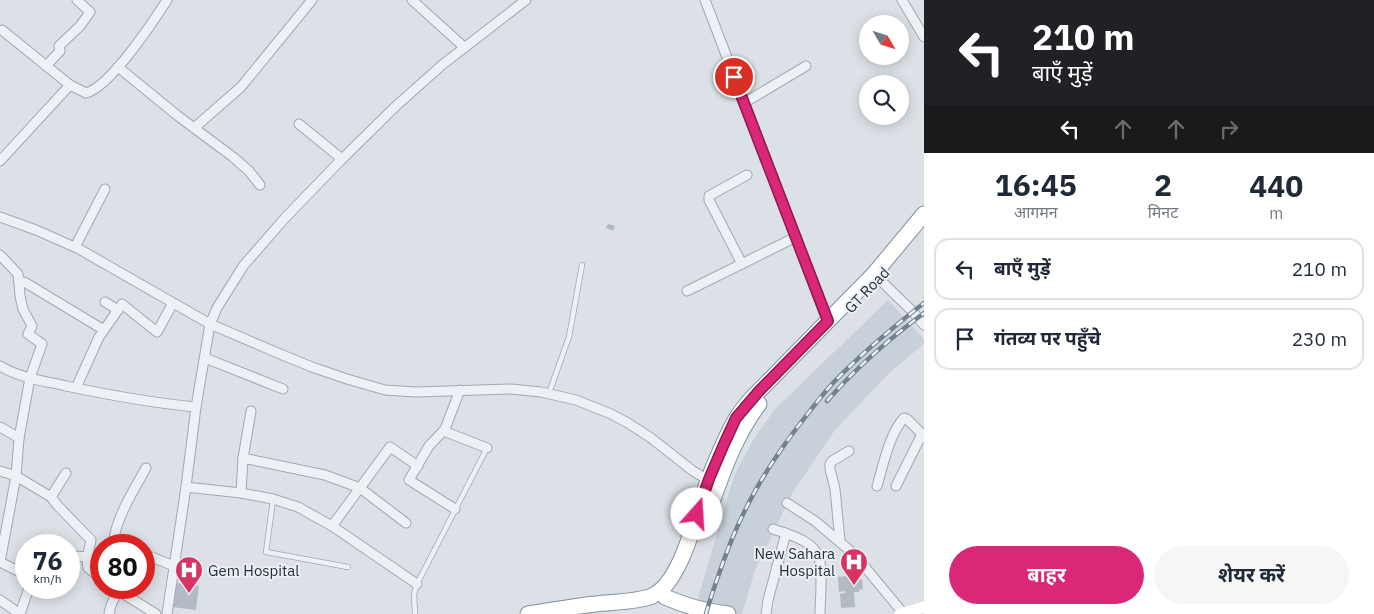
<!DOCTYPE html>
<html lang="hi">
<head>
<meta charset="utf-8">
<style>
  :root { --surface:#fff; --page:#f6f6f7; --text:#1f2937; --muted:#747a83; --line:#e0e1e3; --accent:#db2777 }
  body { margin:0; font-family:"IBM Plex Sans","Noto Sans Devanagari",sans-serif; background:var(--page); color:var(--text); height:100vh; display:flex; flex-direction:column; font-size:19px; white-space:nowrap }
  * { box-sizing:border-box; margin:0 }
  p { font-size:16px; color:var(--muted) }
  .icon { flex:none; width:28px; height:28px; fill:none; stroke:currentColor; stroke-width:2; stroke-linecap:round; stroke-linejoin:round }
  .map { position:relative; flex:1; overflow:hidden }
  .details { display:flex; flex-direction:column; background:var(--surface); width:450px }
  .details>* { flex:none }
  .hud { background:#202124; color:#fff; overflow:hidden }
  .needle { width:32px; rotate:129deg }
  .tools { position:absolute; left:859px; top:15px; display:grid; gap:10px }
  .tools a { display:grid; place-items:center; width:50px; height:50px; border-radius:50%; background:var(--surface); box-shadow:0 2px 12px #0003; font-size:25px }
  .speed { position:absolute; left:15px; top:534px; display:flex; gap:10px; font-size:25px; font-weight:700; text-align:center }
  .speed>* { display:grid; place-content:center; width:65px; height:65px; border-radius:50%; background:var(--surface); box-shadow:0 2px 12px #0003; line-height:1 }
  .speed small { font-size:12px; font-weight:400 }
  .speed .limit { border:8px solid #d22; background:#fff; color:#111 }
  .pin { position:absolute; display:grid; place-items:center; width:42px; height:42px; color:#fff; margin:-21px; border:2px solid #fff; border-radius:50%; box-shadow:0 1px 5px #0007 }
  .me { position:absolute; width:55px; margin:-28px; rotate:19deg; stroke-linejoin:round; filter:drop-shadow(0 0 4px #0008) }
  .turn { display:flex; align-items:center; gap:18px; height:105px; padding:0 25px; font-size:22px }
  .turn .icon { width:65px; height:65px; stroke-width:2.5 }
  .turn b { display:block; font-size:35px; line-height:42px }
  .lanes { display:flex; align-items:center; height:48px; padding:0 25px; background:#0003; justify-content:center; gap:25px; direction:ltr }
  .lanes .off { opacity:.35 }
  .eta { display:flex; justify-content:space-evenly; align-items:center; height:85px; text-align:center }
  .eta b { font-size:30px; font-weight:700; line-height:35px }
  .action { display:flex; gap:10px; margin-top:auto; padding:10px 25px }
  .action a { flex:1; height:58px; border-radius:30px; background:var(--accent); color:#fff; font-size:20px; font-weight:700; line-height:58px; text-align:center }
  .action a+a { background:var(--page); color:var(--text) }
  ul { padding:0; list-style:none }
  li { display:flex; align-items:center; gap:15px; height:62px; margin:0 10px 8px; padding:0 15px; border:2px solid var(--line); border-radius:15px }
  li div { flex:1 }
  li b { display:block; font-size:19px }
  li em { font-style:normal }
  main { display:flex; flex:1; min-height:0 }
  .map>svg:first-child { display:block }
  .built { fill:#c8d0d9 }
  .building { fill:#b2bac3 }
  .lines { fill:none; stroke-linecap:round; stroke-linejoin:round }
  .lane-casing { stroke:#a0a8b0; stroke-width:6 }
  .street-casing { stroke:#a0a8b0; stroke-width:11 }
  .highway-casing { stroke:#81909e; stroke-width:17 }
  .lane { stroke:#edf1f5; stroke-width:4.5 }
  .street { stroke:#edf1f5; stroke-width:9 }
  .secondary { stroke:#fff; stroke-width:11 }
  .highway { stroke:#fff; stroke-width:15 }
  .rail-casing { stroke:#738291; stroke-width:4.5 }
  .rail { stroke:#eaeff4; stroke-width:2.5; stroke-dasharray:8; stroke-linecap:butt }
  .route-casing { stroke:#8e194d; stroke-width:12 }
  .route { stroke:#db2777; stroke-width:9 }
  .labels { text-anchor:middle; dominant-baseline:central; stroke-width:4; stroke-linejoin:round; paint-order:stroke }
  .street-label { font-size:15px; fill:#24303d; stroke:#eaeff4 }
  .poi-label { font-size:15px; fill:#24303d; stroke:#eaeff4; text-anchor:end }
</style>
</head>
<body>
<main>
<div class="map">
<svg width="924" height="614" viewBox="0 0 924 614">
  <rect width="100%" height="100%" fill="#dbe1e6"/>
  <polygon class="built" points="888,300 924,339 924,344 890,372 835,430 793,492 755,570 742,614 697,614 698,598 734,476 753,440 774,410"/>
  <g class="building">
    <polygon points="608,224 615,226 613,231 606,228"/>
    <polygon points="856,575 857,580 862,579 863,589 859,590 859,592 854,592 855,607 841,608 840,594 845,593 845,591 839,592 838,577"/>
    <polygon points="176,583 199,586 196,610 172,607"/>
  </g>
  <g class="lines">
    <g class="lane-casing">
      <g id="lane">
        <polyline points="549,393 569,337 582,265"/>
        <polyline points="273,500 266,552 348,567"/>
        <polyline points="415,614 414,594 417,584 487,448"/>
      </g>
    </g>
    <g class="street-casing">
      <g id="street">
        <polyline points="412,0 464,47"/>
        <polyline points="705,0 828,321"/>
        <polyline points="902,0 924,37"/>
        <polyline points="2,30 70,85"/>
        <polyline points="46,66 60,51 59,46 80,26 90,12 77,0"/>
        <polyline points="118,67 178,116 233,157 249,171 260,185"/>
        <polyline points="744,103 806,66"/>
        <polyline points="299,124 342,159"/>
        <polyline points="194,128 241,87 312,0"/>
        <path d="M0,161L70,85L86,93C110,87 153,22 167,0"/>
        <polyline points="0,217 36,230 79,249 210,324 280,354 312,367 347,379 385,390 416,392 511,389 541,392 576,400 611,414 628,423 651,438 693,471 703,477 712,480"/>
        <polyline points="75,247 105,189"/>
        <polyline points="0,255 18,274 20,296 23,309 32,326 28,334 42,344 30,378 19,438 16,476 0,562"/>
        <polyline points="742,264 709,200 709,196 716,192 747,175"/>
        <polyline points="874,274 913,312 924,325"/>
        <polyline points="20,281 26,283 104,330"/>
        <polyline points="687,291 796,237"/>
        <polyline points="105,302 118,310 122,304 157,332 173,303"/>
        <polyline points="205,358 283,389"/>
        <path d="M0,366C20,378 44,381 66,386C109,395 152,403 196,407"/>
        <polyline points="76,388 99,337 118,310"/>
        <polyline points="460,390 445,429 446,432 487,448"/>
        <polyline points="0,427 19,438"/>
        <polyline points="445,429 429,446 409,480 455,509"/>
        <polyline points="243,458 325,475 360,488 406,523"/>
        <polyline points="0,471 16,476 51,497 58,506 91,540 87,560 88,568 101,578"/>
        <path d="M877,486C883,466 890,432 904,418L907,419L922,434L924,438"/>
        <polyline points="896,486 922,434"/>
        <polyline points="186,487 241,493 273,499 298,507 332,526 417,584"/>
        <polyline points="241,493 243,458 251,411"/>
        <polyline points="51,497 66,473"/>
        <polyline points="787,503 815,521 855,555 903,613"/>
        <polyline points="332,526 390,447 418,466"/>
        <path d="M773,529C787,534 808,539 817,553C824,564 820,600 820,614"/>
        <polyline points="840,541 835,489 830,469 830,464 832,461 849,451"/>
        <path d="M122,545L114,540C116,518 135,488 146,468"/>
        <polyline points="144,554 174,566"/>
        <polyline points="69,559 75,556 87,557"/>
        <polyline points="0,562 26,575"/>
        <polyline points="114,588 156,614"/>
        <polyline points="0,600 20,614"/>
        <polyline points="20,614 29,588"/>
        <polyline points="109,614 111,605 118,591"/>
        <polyline points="167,614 186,487 196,407 210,324 217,308 230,287 244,265 285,218 342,159 396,106 442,65 526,0"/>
        <polyline points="766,614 768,600 786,533"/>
      </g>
    </g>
    <g class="highway-casing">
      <g id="highway">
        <path d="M712,502C724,468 737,433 759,404"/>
        <path d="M665,597C686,606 706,612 728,614"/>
        <path d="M528,614C550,611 573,606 596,604C612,602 638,602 652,596C683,582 697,509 709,478C717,458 725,438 736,419C740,412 746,405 752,398L874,274L924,214"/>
      </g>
    </g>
    <use href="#lane" class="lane"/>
    <use href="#street" class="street"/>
    <polyline class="secondary" points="900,614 924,607"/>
    <use href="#highway" class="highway"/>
    <g class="rail-casing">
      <g id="rail">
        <path d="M827,401C856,368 889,339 924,313"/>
        <path d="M706,614C710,599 715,585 720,571C739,515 763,472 799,425C810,411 821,396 833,383C861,354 892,328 924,303"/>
      </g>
    </g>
    <use href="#rail" class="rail"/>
  </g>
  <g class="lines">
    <g class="route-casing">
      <polyline id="route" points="697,514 709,479 724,444 736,418 760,390 828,321 734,77"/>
    </g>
    <use href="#route" class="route"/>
  </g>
  <defs>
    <g id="hospital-pin" transform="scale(1.4375)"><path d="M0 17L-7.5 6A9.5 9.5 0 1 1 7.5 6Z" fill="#d63461" stroke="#eaeff4"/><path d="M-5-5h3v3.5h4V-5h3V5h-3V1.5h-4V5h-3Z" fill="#fff"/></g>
  </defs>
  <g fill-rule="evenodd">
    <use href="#hospital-pin" x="854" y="562"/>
    <use href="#hospital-pin" x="189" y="570"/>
  </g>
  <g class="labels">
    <g class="street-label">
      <text transform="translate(867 290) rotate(-46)">GT Road</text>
    </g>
    <g class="poi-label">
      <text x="835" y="553">New Sahara<tspan x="835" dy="17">Hospital</tspan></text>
      <text x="208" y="570" text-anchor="start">Gem Hospital</text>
    </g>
  </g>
</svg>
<div class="tools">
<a><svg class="needle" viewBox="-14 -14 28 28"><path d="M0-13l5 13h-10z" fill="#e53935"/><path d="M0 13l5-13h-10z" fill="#747a83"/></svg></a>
<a><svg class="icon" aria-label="search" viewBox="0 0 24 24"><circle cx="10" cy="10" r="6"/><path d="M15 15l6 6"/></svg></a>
</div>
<div class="speed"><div>76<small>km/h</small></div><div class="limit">80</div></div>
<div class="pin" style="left:734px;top:77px;background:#d93025"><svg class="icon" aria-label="arrive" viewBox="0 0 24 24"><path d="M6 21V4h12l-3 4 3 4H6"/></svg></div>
<svg class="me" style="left:697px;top:514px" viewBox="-20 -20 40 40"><circle r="19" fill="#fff"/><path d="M0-13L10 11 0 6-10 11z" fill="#db2777"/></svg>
</div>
<section class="details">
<div class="hud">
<div class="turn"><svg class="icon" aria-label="left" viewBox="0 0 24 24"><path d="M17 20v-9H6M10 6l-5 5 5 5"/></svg><div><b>210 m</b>बाएँ मुड़ें</div></div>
<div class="lanes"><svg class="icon" aria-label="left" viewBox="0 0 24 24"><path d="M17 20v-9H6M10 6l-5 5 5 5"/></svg><svg class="icon off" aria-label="ahead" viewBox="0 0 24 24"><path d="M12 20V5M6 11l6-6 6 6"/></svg><svg class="icon off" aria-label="ahead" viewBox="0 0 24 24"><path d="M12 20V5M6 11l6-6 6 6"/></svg><svg class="icon off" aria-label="right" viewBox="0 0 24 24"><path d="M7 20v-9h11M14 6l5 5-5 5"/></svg></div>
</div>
<div class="eta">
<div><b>16:45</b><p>आगमन</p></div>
<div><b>2</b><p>मिनट</p></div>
<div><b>440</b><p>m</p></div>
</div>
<ul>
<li><svg class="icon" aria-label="left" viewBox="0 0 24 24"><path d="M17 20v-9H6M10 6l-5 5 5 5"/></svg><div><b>बाएँ मुड़ें</b></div><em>210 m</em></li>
<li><svg class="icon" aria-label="arrive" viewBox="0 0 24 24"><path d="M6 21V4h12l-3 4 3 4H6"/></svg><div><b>गंतव्य पर पहुँचे</b></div><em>230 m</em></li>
</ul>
<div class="action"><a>बाहर</a><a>शेयर करें</a></div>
</section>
</main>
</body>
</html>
